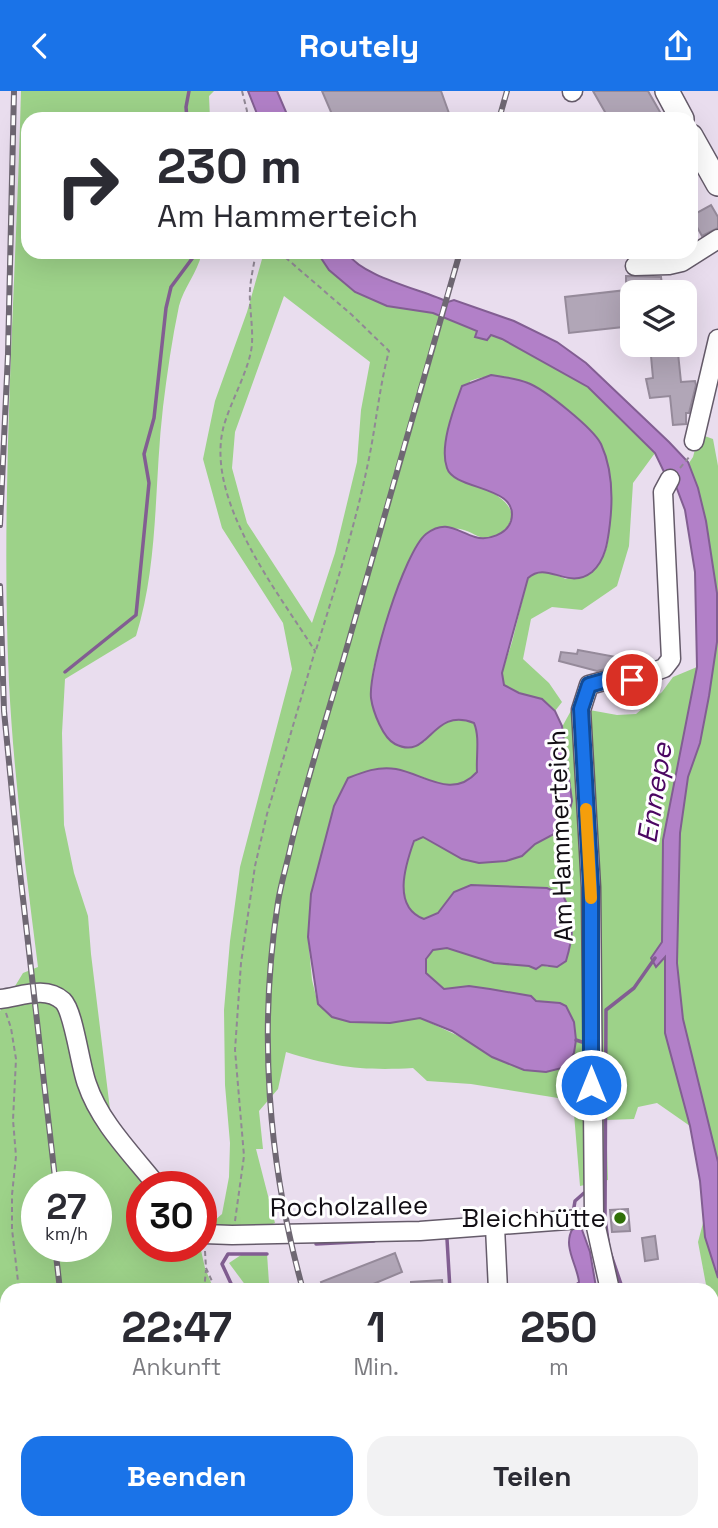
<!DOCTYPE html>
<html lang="de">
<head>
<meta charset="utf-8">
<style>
  :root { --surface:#fff; --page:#f2f2f3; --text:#2b2b33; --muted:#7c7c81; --accent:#1a73e8 }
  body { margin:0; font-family:"Space Grotesk",sans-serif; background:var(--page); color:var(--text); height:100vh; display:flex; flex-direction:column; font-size:26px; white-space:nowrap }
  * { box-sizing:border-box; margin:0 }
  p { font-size:23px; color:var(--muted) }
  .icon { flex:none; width:38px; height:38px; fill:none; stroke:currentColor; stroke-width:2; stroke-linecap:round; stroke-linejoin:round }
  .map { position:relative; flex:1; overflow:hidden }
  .panel { position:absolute; left:0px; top:1192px; width:719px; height:247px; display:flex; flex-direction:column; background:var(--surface); border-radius:21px 21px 0 0; box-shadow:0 7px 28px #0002 }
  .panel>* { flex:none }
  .banner { position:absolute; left:21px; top:21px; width:677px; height:147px; border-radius:21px; box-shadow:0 7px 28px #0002; background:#fff; color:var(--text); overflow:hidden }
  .fabs { position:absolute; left:620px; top:189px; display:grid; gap:14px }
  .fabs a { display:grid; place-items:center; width:77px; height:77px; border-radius:14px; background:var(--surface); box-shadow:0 7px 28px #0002; font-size:35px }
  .speed { position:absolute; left:21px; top:1080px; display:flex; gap:14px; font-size:35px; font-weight:700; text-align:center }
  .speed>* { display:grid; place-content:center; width:91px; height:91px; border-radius:50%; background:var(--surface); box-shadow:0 7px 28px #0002; line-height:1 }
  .speed small { font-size:18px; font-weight:400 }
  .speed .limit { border:10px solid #d22; background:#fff; color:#111 }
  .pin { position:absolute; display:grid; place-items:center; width:60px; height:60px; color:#fff; margin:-30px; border:4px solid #fff; border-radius:50%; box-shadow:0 2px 7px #0007 }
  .me { position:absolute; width:77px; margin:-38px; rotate:0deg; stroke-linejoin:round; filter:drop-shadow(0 0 5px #0008) }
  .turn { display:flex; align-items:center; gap:24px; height:147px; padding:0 21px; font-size:32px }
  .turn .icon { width:91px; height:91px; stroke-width:2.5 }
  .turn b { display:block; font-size:49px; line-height:60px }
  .eta { display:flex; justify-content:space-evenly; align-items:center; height:119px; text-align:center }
  .eta b { font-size:42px; font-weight:600; line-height:49px }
  .primary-button { display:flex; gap:14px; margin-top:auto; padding:14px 21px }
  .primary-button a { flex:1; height:80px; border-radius:21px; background:var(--accent); color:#fff; font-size:28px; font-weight:600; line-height:80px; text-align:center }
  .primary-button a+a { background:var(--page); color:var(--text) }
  header { display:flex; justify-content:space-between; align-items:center; height:91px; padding:0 21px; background:var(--accent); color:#fff; font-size:32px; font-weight:600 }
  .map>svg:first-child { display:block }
  .green { fill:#9dd289; fill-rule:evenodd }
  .water { fill:#b280c8; stroke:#825e92; stroke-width:2 }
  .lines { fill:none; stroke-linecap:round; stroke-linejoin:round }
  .stream { stroke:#825e92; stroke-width:3.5 }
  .building { fill:#b1a6b7; stroke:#958a9a; stroke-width:2 }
  .minor-casing { stroke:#655b6a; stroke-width:21 }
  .major-casing { stroke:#655b6a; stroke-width:26 }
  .path { stroke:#918895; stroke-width:2; stroke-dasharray:5 3.5; stroke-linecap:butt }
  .minor { stroke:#fff; stroke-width:18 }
  .major { stroke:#fff; stroke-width:23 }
  .rail-casing { stroke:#6f6873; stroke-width:6 }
  .rail { stroke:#fff; stroke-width:3.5; stroke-dasharray:10; stroke-linecap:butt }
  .route-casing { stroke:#114b97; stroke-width:18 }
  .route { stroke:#1a73e8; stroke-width:12 }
  .slow { stroke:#f59e0b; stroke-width:12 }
  .poi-dot { fill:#307008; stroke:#fff; stroke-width:2.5 }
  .labels { text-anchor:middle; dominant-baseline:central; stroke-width:6; stroke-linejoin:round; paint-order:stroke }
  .street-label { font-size:26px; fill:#110d13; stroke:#fff }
  .poi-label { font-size:26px; fill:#110d13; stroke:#fff; text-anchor:end }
  .water-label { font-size:28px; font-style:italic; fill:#4b0762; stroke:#fff }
</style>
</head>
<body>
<header><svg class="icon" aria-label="back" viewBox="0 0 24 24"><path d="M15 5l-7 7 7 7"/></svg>Routely<svg class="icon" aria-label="share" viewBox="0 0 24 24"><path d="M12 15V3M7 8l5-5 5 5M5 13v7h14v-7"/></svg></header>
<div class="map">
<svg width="718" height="1437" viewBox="0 0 718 1437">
  <rect width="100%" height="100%" fill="#e9ddee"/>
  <g class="green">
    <path d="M21,0H214L209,5L210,28H28V161H202C198,181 184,196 179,215C172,248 167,283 163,316C154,392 159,472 136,545L65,588L62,642L64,734L74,782L88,825L91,863L113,1043L152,1095L142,1096V1155H200L205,1177L214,1199H7V1432H271L273,1437H0V920L23,882L38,876C26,781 14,687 9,592C0,395 16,197 21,0ZM37,1096H96V1155H37Z"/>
    <path d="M264,161H317L329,179L355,201L387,215L433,222L478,240L475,246L491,244L502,248L588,296L655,362L633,392L629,455L617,495L582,519L552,516L531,528L523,568L549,592L562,611L555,620L542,608L519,602L504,594L502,582L512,551L528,487C540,475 552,483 566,488C576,484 594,480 600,471C611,456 609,436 609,419C609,396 612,370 599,350C595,343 586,337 580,331C550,302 514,274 470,290L483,397C500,404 524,421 504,439C485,457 477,441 460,438C453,437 435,440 428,443C408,451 378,556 373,580C371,588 372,598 371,607L424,651C440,633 449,622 474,632C480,647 476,665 477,681C461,698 443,696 423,686L319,774L311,802L308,846L312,889L318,913L332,926L350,931L390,932L420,927L467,949L560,912L536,910L469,895L444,898L425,882L426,868L433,859L447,857L494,872L529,875L536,878L542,874L548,876C570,855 574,855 572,824L454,801L438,823L424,828C391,815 405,775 414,751L423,746L462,768L479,772L506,770L522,765L534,753L556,742L572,711L562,636L573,616L617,624L636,623L662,601L673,586L697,576L663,749L662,830L665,864V942L690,1035L657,1012L638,1016L634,1028L606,1029L608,1089L580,1095L574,1023L558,1007L471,993L427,990L413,977C363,980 334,976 286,961L278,998L259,1020L263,1058H256L275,1132L257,1139L208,1135L222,1123L229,1086L230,1052L225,994L224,919L230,850L240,776L292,578L283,532L222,437L203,368L215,310L247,221ZM284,205L370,271L361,319L357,371L335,462L312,532L247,432L232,377L235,341Z"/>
    <path d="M699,343L713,348L718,375V1071C707,1023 690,975 683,926C674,866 674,802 680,741C682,723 683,701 689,683C692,672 698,660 701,648C718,551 718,466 689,372L693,366Z"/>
    <polygon points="703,1132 718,1187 718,1259 712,1265 712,1199 707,1199 698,1151"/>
    <polygon points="267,1163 269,1192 260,1199 249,1199 229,1172 241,1164"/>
  </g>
  <g class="water">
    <polygon points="248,0 277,0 289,28 259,28"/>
    <path d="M317,161H347C359,185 423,199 448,211L454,209L514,230L557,251L586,272L669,351L688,371L698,397L706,430L717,502V551L709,605L700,652L688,686L680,742L677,872L683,928L718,1071V1187L705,1146L700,1090L690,1035L665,942V866L656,876L651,867L662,851L663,749L697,576L695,481L685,419L674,390L664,381L655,362L588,296L502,248L491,244L487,249L475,246L477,240L433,222L387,215L355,201L329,179Z"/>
    <path d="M491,284C503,286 516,287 528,292C544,298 593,337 601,353C612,377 613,406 610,432C608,449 606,469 592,481C568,500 547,469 528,487L502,582L504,594L519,602L542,608L555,620L562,635L572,710L567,730L556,742L535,753L522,765L506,770L479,772L462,768L423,746L414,750C405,775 392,816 424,828L438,822L454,801L471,794L547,797L563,804C575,830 574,843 566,870L557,876L542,874L536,878L529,875L494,872L447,857L433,859L426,868V882L444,898L469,895L490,898L531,905L536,910L560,912L566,915L574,931L576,949L574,962L566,976L546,981L524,979L492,966L452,940L420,927L390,932L350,931L332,926L318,913L308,846L311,803L334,715L348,687C363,681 378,675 396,678C424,683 452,709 477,681C476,665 480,646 474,632C431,615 430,671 395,653C383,647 373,621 371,607C368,579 404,461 426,443C446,428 456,440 475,446C488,450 507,443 511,430C521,394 454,400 447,377C439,355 454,317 462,295Z"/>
    <path d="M581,1136L590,1161L596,1196L591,1199H554L570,1198L579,1191C577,1173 562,1155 573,1137Z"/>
  </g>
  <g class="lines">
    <g class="stream">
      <polyline points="187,28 186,16 189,0"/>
      <polyline points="65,581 136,524 149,392 144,363 154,327 166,217 171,196 197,161"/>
      <polyline points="576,949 582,951"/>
      <polyline points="573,1122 575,1110 584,1102"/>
      <polyline points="444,1145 447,1148 450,1199"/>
      <polyline points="316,1153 374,1150"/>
      <polyline points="234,1199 222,1173 228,1163 267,1163"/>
      <polyline points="623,1199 609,1158 605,1127 606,919 634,897 655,867"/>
      <polyline points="712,1316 718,1323"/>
      <polyline points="270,1432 272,1437"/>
    </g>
  </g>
  <g class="building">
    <polygon points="322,0 441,0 451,28 334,28"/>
    <polygon points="593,0 648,0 664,28 609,28"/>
    <polygon points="711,114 718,126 718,137 702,145 697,136 691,139 691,125"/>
    <polygon points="626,185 661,186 663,201 632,201 632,235 569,242 565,206 626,199"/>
    <polygon points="678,262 681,291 695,290 696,294 689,322 686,322 686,333 673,334 670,305 650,307 646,288 653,287 651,265"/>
    <polygon points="578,559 616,566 614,576 597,580 559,570 561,561 577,563"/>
    <polygon points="628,1118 630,1140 612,1141 610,1119"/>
    <polygon points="655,1145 658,1168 645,1170 642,1147"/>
    <polygon points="395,1162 402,1181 359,1199 324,1199 321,1191"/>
    <polygon points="442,1189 443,1199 411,1199 411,1191"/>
  </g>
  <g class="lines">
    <g class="minor-casing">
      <g id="minor">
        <polyline points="572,1 573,0"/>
        <polyline points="635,175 669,174 682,171 718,148"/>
        <polyline points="694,350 718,248"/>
        <path d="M0,908C20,906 45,894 63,910C74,921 80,975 87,993C100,1032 133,1064 158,1096"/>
        <polyline points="495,1136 498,1199"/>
        <polyline points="201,1140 204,1143 232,1144 420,1140 594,1127"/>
        <polyline points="610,1199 594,1127 591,796 581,619 589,594 615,587 632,589 664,577 671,568 663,401 670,388"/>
        <polyline points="712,1394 718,1393"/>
        <polyline points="712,1426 715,1437"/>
        <polyline points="515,1432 524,1436 542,1432"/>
      </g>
    </g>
    <g class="major-casing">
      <g id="major">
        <polyline points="667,0 682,28"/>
        <polyline points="691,45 718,93"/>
        <polyline points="712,1293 718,1287"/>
        <polyline points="593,1437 597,1432"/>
      </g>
    </g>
    <g class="path">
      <polyline points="242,0 247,20 246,28"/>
      <path d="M279,161L352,224L389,260C379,297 376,335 368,372C355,436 335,497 316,559"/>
      <polyline points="680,377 690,365"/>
      <polyline points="6,922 11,937 16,968 13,1029 16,1065 12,1104 12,1138 19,1199"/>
      <path d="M235,1130L244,1065L235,959L241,872L255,775L267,723L315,560C278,501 206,411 223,338C229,313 251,276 252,252C253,234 249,216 250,198C251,186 254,173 256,161"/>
      <polyline points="205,1160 206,1177 216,1199"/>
      <polyline points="204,1199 206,1179"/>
      <polyline points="0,1241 7,1237"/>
      <polyline points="0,1306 7,1308"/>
      <polyline points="0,1318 7,1316"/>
      <polyline points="0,1366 7,1372"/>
      <polyline points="47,1432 47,1437"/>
      <polyline points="275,1432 277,1437"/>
      <polyline points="162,1437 162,1432"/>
    </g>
    <use href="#minor" class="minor"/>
    <use href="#major" class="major"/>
    <g class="rail-casing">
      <g id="rail">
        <polyline points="499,28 507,0"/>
        <polyline points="0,434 8,263 14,0"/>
        <polyline points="0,495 4,620 19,773 56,1096"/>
        <polyline points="55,1155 60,1199"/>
        <path d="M303,1199C268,1073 258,940 278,811C281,792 287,773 291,754C308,683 331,613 351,542C387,415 423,288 460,161"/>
        <polyline points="88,1432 89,1437"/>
        <polyline points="392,1432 395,1437"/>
      </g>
    </g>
    <use href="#rail" class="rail"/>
  </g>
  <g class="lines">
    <g class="route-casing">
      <polyline id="route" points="591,994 591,796 581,618 589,594 614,587 632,589"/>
    </g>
    <use href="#route" class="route"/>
    <polyline class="slow" points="586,718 591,807"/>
  </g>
  <circle class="poi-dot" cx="620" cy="1127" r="7"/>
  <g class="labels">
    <g class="street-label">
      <text transform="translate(560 745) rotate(-92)">Am Hammerteich</text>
      <text transform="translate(349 1115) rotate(-1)">Rocholzallee</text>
    </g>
    <g class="poi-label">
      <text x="606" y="1127">Bleichhütte</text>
    </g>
    <g class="water-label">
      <text transform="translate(654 702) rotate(-81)">Ennepe</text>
    </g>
  </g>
</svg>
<div class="fabs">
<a><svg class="icon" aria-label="layers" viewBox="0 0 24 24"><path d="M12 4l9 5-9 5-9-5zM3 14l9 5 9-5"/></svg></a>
</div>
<div class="speed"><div>27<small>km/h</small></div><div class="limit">30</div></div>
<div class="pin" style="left:632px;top:589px;background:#d93025"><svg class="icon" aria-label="arrive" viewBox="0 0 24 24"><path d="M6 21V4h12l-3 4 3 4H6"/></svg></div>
<svg class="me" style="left:591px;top:994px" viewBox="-20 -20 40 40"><circle r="17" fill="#1a73e8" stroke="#fff" stroke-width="3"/><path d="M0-11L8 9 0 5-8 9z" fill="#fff"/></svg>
<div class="banner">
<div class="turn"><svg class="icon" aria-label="right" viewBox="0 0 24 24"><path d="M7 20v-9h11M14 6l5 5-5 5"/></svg><div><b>230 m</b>Am Hammerteich</div></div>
</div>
<section class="panel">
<div class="eta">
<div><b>22:47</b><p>Ankunft</p></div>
<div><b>1</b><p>Min.</p></div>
<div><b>250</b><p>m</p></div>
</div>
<div class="primary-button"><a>Beenden</a><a>Teilen</a></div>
</section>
</div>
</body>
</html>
